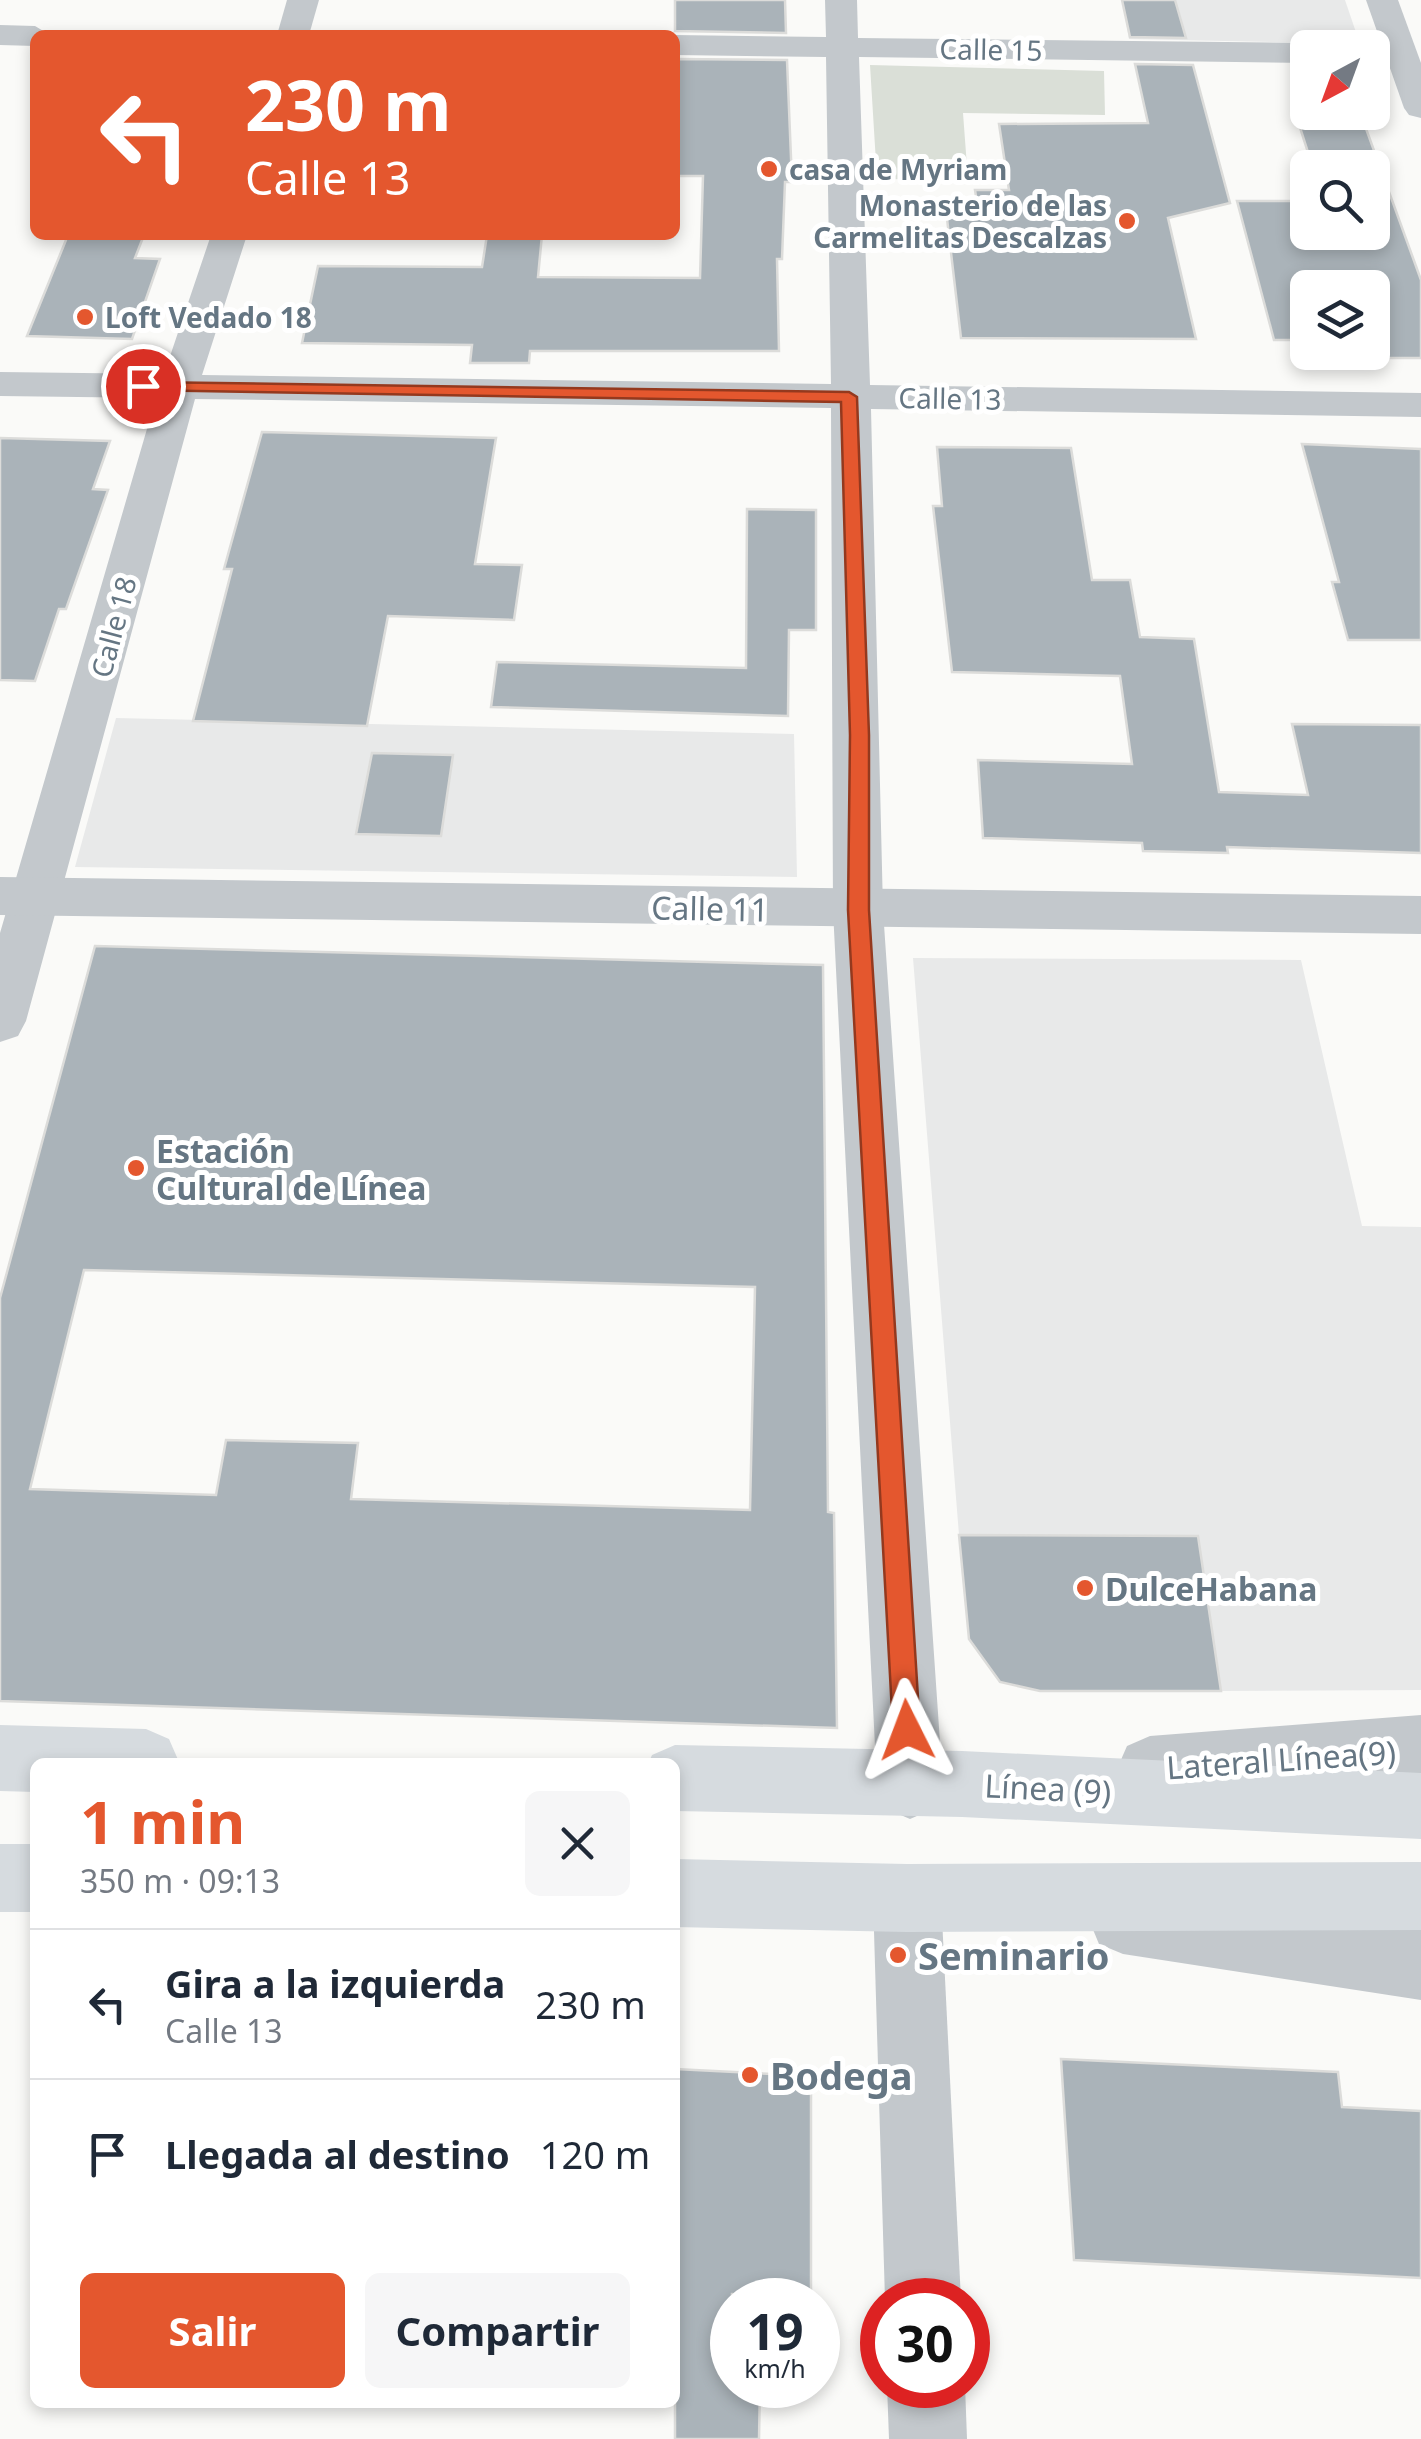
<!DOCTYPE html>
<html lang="es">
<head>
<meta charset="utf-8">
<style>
  :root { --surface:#fff; --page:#f6f6f7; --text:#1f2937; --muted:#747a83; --line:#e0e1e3; --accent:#e4572e }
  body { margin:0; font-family:"Noto Sans",sans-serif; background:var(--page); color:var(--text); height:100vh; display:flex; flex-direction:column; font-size:38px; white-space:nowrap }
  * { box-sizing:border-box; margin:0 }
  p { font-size:32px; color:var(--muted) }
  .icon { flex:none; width:55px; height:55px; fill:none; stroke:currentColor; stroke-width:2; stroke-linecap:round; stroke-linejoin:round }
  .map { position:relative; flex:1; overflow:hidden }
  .drawer { position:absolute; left:30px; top:1758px; width:650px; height:650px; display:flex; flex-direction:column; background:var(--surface); border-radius:15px; box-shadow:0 5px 15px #0003 }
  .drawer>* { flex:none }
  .guide { position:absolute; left:30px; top:30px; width:650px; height:210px; border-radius:15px; box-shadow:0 5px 15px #0003; background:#e4572e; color:#fff; overflow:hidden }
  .needle { width:65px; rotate:221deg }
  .buttons { position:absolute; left:1290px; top:30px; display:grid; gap:20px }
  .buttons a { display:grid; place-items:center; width:100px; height:100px; border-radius:15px; background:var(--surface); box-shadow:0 5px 15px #0003; font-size:50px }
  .speed { position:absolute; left:710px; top:2278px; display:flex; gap:20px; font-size:50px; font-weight:700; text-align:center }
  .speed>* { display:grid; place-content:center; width:130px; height:130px; border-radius:50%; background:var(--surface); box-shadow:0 5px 15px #0003; line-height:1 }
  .speed small { font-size:25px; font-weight:400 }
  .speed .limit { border:15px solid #d22; background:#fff; color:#111 }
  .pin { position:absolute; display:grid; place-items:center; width:85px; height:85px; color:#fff; margin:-42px; border:5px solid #fff; border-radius:50%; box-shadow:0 2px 10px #0007 }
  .me { position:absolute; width:110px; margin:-55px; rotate:357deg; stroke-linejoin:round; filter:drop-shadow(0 0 8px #0008) }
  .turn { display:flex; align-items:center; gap:35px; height:210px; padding:0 50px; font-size:45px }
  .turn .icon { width:130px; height:130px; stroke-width:2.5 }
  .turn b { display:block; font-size:70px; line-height:85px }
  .round { display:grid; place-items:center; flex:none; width:105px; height:105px; border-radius:15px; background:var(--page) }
  .head { display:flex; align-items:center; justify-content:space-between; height:170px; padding:0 50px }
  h1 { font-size:60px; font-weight:700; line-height:75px; color:var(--accent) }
  .primary-button { display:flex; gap:20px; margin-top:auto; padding:20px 50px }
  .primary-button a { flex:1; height:115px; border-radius:15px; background:var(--accent); color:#fff; font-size:40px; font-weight:700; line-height:115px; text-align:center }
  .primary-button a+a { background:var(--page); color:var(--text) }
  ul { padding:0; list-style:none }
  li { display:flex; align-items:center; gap:30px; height:150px; padding:0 50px; border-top:2px solid var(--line) }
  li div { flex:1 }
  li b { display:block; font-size:38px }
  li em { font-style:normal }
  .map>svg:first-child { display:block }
  .built { fill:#e8e9e9 }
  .green { fill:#dadfd7 }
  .building { fill:#aab3b9; stroke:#dcdcda; stroke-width:2.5; fill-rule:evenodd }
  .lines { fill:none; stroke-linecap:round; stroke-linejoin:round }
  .minor { fill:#c3c8cc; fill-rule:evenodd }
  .tertiary { fill:#c3c8cc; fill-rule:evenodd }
  .primary { fill:#d6dbdf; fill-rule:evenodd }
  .route { fill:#e4572e; stroke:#94391e; stroke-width:2.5 }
  .poi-dot { fill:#e4572e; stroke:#fff; stroke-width:4 }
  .labels { text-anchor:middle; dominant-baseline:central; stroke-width:10; stroke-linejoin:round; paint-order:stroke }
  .far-street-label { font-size:28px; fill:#657683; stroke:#fff }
  .far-poi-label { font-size:28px; font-weight:bold; fill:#657683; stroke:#fff; text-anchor:start }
  .street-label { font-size:32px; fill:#657683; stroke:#fff }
  .poi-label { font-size:32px; font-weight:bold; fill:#657683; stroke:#fff; text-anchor:start }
  .near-poi-label { font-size:38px; font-weight:bold; fill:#657683; stroke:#fff; text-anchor:start }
</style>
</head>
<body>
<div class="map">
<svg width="1421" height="2439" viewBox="0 0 1421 2439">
  <rect width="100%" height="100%" fill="#fafaf8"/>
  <g class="built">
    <polygon points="1122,0 1345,0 1360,44 1129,39"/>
    <polygon points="116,718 794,734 797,877 75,867"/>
    <polygon points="913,958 1301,960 1362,1226 1421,1227 1421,1690 1221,1691 1198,1536 959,1535"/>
  </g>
  <polygon class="green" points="870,65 1104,71 1105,115 963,113 968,180 877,179"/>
  <g class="building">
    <polygon points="675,0 785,0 786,33 675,31"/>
    <polygon points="1122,0 1175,0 1186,38 1130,37"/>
    <polygon points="675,59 787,60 792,182 785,182 782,259 777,259 779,351 530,351 529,363 470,363 472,345 302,343 318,266 482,267 487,235 542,235 538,277 700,278 703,176 675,176"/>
    <polygon points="1135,64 1193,65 1230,203 1168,218 1196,339 961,338 946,210 978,210 975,190 1009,190 999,124 1148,123"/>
    <polygon points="1295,112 1360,112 1421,280 1421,358 1355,358 1353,352 1372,352 1372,288 1308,288 1308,340 1274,340 1237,201 1308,201 1308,232 1372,232 1372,168 1313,168"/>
    <polygon points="68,235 144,235 135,258 160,259 132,339 27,336"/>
    <polygon points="262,432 496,438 475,564 522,565 514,620 388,616 367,726 193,721 232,569 224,569"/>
    <polygon points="0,438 110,441 93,489 108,490 66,609 59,609 35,681 0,680"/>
    <polygon points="1302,444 1421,449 1421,640 1348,640 1332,582 1339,582"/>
    <polygon points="937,447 1071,448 1092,580 1130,580 1140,637 1194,639 1219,792 1308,795 1292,724 1421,725 1421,853 1227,847 1228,853 1143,851 1142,843 983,838 978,760 1132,764 1120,676 952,672 933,506 942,506"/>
    <polygon points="747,509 816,510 816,630 789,630 788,716 491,707 497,662 746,668"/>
    <polygon points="372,753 453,755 441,836 356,834"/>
    <path d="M95,946L823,965L828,1512L834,1513L837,1728L0,1701V1298ZM84,1270L755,1287L750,1510L351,1499L358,1443L226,1440L216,1495L30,1489Z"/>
    <polygon points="959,1535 1198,1536 1221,1691 1040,1691 1000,1682 969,1639"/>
    <polygon points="1061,2059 1338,2072 1342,2107 1421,2111 1421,2278 1074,2260"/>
    <polygon points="675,2069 811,2076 811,2297 732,2294 732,2385 760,2385 759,2439 675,2439"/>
  </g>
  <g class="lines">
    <g class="minor">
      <polygon points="287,0 319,0 309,35 277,35"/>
      <polygon points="825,0 857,0 858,38 1308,43 1321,48 1308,48 1308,63 859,57 870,385 1421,393 1421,417 871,409 883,910 943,1786 933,1809 910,1819 887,1809 877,1786 833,910 831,408 195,399 26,1021 18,1036 0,1042 0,933 156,398 0,396 0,372 164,374 211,235 247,235 202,375 831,384 826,57 675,55 675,35 826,37"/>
      <polygon points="1366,0 1398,0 1421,63 1421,118 1409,115 1404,108"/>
      <polygon points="0,25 35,26 50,35 35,35 35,46 0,45"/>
      <polygon points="907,1864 931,1874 941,1898 961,2300 885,2300 873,1898 883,1874"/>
      <polygon points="887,2385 965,2385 967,2439 889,2439"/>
    </g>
    <g class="tertiary">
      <polygon points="0,877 1421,896 1421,934 0,915"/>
      <polygon points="1421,1715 1421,1781 1150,1802 1127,1792 1117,1769 1127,1746 1150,1736"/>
      <polygon points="1123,1886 1421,1930 1421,2000 1123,1954 1099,1944 1089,1920 1099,1896"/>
    </g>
    <g class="primary">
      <polygon points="0,1725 146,1729 169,1739 179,1762 35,1762 35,1792 0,1791"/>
      <polygon points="675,1745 962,1751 1421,1773 1421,1839 962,1817 675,1811 675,1762 649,1762 652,1755"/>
      <rect x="0" y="1844" width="35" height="68"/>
      <polygon points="675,1859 907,1864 1421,1862 1421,1930 907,1932 675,1927"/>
    </g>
  </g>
  <polygon class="route" points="143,382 849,392 857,397 869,735 869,910 920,1730 916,1740 907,1744 897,1740 893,1730 848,910 850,735 841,402 138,390 138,383"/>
  <g class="poi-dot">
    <circle cx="769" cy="169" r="10"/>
    <circle cx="1127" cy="221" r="10"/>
    <circle cx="85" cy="317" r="10"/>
    <circle cx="136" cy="1168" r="10"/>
    <circle cx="1085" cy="1588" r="10"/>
    <circle cx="898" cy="1955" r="10"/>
    <circle cx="750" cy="2075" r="10"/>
  </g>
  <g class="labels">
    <g class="far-street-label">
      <text transform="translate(991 49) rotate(1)">Calle 15</text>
      <text transform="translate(950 398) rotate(1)">Calle 13</text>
      <text transform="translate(113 627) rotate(-75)">Calle 18</text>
    </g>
    <g class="far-poi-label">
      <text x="789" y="169">casa de Myriam</text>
      <text x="1107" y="205" text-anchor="end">Monasterio de las<tspan x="1107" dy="32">Carmelitas Descalzas</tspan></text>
      <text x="105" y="317">Loft Vedado 18</text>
    </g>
    <g class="street-label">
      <text transform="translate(710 908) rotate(1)">Calle 11</text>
      <text transform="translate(1281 1759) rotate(-4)">Lateral Línea(9)</text>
      <text transform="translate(1048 1788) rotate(3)">Línea (9)</text>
    </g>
    <g class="poi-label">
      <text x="156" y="1150">Estación<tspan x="156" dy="37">Cultural de Línea</tspan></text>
      <text x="1105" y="1588">DulceHabana</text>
    </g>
    <g class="near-poi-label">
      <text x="918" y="1955">Seminario</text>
      <text x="770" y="2075">Bodega</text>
    </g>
  </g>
</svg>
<div class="buttons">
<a><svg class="needle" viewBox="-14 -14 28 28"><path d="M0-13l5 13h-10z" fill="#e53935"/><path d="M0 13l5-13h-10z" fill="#747a83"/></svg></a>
<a><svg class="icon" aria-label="search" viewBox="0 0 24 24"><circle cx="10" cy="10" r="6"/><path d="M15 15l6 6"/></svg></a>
<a><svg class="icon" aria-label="layers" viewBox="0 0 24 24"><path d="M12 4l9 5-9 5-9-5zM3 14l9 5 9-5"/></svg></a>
</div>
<div class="speed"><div>19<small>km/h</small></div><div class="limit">30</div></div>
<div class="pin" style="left:143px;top:386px;background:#d93025"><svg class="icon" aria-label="arrive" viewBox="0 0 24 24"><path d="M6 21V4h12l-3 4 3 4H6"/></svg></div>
<svg class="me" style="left:907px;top:1730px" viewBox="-20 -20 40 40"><path d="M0-17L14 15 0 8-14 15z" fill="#e4572e" stroke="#fff" stroke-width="4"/></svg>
<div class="guide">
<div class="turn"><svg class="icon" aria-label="left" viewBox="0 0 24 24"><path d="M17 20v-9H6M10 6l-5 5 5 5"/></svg><div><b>230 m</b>Calle 13</div></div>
</div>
<section class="drawer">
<div class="head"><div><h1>1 min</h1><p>350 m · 09:13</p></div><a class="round"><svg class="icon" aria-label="close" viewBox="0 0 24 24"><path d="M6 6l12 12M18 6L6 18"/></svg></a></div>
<ul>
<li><svg class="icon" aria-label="left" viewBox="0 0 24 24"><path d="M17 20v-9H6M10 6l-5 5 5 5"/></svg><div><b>Gira a la izquierda</b><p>Calle 13</p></div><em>230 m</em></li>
<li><svg class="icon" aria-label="arrive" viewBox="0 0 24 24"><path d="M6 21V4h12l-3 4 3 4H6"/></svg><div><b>Llegada al destino</b></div><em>120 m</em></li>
</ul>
<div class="primary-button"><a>Salir</a><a>Compartir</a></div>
</section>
</div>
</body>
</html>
